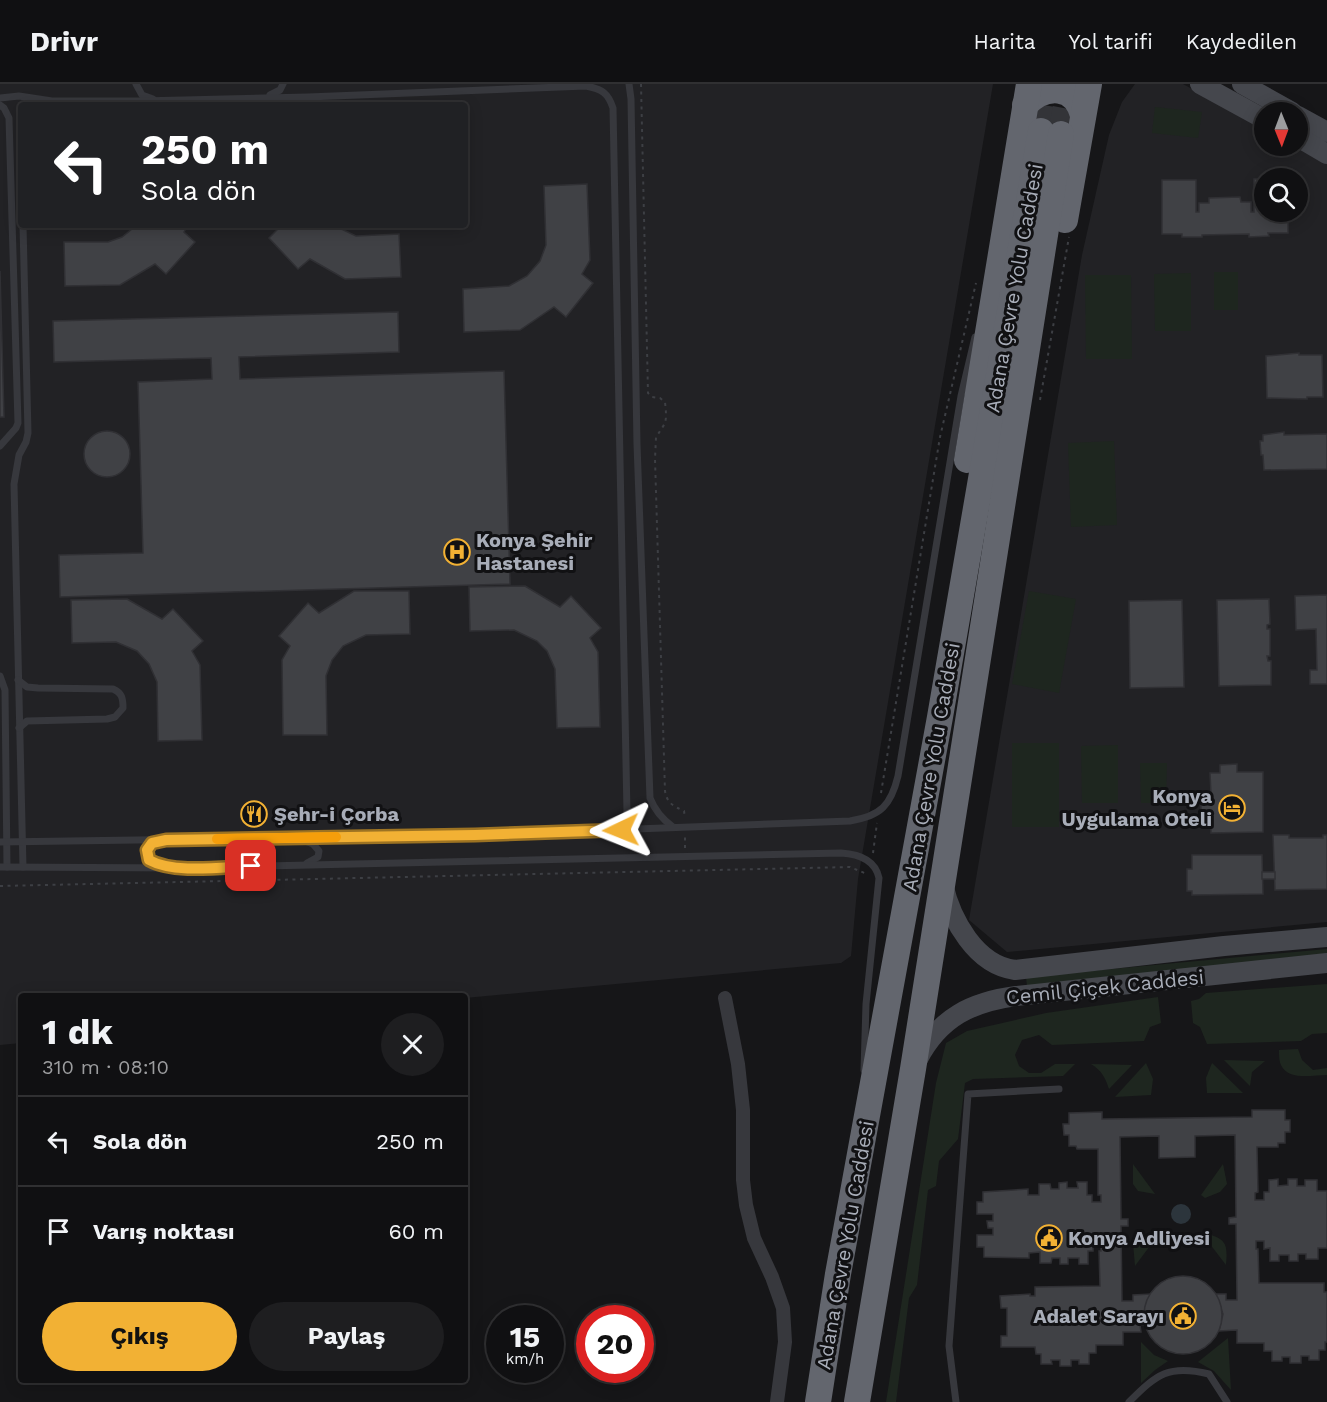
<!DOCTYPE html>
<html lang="tr">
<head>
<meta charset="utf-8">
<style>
  :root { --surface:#101012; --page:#1e1e20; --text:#f1f3f6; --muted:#9c9d9f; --line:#303032; --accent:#f2b134 }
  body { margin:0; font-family:"Work Sans",sans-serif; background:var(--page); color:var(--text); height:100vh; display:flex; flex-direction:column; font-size:22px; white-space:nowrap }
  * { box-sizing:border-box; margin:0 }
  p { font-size:20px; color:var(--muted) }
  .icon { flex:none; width:33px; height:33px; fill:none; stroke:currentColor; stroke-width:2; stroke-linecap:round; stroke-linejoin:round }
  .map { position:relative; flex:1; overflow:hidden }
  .drawer { position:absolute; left:18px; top:909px; width:450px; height:390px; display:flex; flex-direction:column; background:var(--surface); border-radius:6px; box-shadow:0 3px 15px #0003,0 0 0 2px var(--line) }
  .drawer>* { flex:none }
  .hud { position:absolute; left:18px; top:18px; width:450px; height:126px; border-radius:6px; box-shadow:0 3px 15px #0003,0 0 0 2px var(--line); background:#202124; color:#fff; overflow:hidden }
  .needle { width:39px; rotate:179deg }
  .buttons { position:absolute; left:1254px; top:18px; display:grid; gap:12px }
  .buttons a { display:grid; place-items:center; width:54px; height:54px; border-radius:50%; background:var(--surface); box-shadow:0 3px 15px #0003,0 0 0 2px var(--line); font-size:30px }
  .speed { position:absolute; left:486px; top:1221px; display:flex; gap:12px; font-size:30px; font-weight:700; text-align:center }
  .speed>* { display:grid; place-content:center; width:78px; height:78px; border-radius:50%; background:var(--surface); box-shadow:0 3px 15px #0003,0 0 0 2px var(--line); line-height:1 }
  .speed small { font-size:15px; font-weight:400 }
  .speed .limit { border:9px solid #d22; background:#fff; color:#111 }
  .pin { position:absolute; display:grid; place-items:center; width:51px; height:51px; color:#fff; margin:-26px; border-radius:12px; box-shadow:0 3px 9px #0006 }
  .me { position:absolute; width:66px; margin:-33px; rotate:268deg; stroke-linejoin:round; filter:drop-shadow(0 0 4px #0008) }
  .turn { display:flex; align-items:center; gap:21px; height:126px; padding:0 24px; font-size:27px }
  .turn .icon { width:78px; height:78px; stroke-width:2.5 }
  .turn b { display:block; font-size:42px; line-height:51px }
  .round { display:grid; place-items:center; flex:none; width:63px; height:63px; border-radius:32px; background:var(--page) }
  .summary { display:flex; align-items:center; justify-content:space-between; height:102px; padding:0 24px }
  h1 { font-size:36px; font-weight:700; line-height:45px }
  .action { display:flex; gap:12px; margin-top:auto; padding:12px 24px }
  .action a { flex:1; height:69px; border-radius:36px; background:var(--accent); color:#111; font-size:24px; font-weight:700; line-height:69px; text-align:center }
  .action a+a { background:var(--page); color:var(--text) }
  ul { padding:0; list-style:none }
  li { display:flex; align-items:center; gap:18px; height:90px; padding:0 24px; border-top:2px solid var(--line) }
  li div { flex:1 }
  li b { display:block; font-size:22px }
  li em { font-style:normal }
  header { display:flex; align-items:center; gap:36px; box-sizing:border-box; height:84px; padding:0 30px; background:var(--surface); border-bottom:2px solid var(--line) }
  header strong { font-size:28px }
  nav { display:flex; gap:33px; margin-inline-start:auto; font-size:21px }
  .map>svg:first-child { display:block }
  .built { fill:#222225; fill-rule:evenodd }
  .green { fill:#1e261f }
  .water { fill:#2c353c }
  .building { fill:#404145; stroke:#303034; stroke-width:1.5 }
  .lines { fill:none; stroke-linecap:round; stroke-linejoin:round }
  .highway-tunnel { stroke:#333438; stroke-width:26; stroke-dasharray:26 13; stroke-linecap:butt }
  .path { stroke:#3d3f44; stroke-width:2; stroke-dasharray:3 4.5; stroke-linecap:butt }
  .lane { stroke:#37383d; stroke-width:7 }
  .street { stroke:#37383d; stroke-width:14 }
  .secondary { stroke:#45474d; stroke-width:20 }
  .highway { stroke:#63666e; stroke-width:26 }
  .route-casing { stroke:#9d7322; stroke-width:15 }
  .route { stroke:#f2b134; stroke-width:10 }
  .slow { stroke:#f59e0b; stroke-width:10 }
  .labels { text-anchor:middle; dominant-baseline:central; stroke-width:6; stroke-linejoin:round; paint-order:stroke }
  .street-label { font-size:20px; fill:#a8adb8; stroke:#111113 }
  .poi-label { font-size:20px; font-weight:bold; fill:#a8adb8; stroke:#111113; text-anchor:start }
</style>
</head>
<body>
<header>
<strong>Drivr</strong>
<nav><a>Harita</a><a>Yol tarifi</a><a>Kaydedilen</a></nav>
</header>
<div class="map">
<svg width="1327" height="1318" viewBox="0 0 1327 1318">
  <rect width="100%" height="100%" fill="#161618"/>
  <g class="built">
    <path d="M0,0H993L858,795L851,872L841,879L465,914V912H21V959L0,961ZM21,21H465V141H21Z"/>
    <path d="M1135,0H1183L1264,45V62H1295L1327,79V838L1007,868L969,836L1082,171L1109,51L1122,18ZM1264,94H1298V128H1264Z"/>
  </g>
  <g class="green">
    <polygon points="1155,23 1202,28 1198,54 1152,49"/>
    <rect x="1214" y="188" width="24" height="38"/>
    <polygon points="1191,189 1191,247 1155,247 1154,190"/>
    <polygon points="1085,191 1131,191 1132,275 1086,275"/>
    <polygon points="1114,357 1117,441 1071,443 1068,359"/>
    <polygon points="1029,507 1076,515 1059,609 1012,600"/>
    <rect x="1012" y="659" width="47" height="84"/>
    <polygon points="1118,661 1118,719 1082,719 1081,662"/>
    <polygon points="1140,679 1167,679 1166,719 1141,719"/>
    <polygon points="1327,865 1327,874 1027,902 1026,893"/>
    <polygon points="1327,900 1327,949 1312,950 1301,957 1207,960 1200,943 1193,939 1191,917 1199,915 1206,909"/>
    <polygon points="1158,913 1161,939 1150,943 1144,957 1052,961 1039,951 1022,956 1015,971 1019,982 1029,989 1041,989 1055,980 1075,980 1063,992 973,995 965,999 958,1055 939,1077 936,1102 928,1106 917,1201 909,1214 896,1318 886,1318 936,999 946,959 967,947 1046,929"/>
    <path d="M1298,965L1302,976L1313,986L1327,984V991C1313,991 1288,997 1281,981C1279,977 1279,970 1279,966Z"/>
    <polygon points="1224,976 1265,977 1252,988 1250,1002"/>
    <polygon points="1146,979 1153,995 1151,1011 1115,1013"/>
    <polygon points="1212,979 1243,1009 1207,1009 1206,994"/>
    <path d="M1091,980L1132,981L1109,1005C1105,993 1102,987 1091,980Z"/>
    <polygon points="1133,1080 1155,1110 1138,1107 1133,1100"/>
    <polygon points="1223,1080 1227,1100 1220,1108 1205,1114 1201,1111"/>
    <path d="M1205,1149C1225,1155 1228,1158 1226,1181L1203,1151Z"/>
    <polygon points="1158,1151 1135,1182 1133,1159 1141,1153"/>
    <polygon points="1228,1254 1231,1306 1214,1287 1198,1278"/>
    <polygon points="1141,1258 1154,1271 1168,1277 1155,1286 1141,1299"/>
  </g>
  <circle class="water" cx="1181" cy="1130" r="10"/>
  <g class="building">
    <polygon points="1254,95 1264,95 1264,128 1288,128 1288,149 1268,149 1269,152 1249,153 1249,150 1202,151 1202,153 1182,153 1182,150 1162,150 1162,96 1196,96 1196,128 1199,128 1199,119 1209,119 1209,114 1240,113 1241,118 1251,118 1251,128 1254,128"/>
    <polygon points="587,100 590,176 582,190 593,199 566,233 554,223 520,246 464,248 463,205 509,202 527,192 540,177 546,161 544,102"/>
    <polygon points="137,141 188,141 184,148 195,158 166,190 155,180 120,201 65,202 64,158 108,158 122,153"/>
    <polygon points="277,141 333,141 356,152 399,150 401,193 345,195 310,175 298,185 269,154 279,144"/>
    <polygon points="0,187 4,333 0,333"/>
    <polygon points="398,228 399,268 239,273 240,295 504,287 510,500 60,513 59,471 143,469 138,298 212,295 211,274 54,278 53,237"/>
    <polygon points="1299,269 1299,271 1322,271 1323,313 1307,313 1307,315 1267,314 1266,272"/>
    <circle cx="107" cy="370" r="23"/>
    <polygon points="1284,348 1284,351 1327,350 1327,385 1264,386 1263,371 1261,371 1260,357 1263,357 1263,351"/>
    <polygon points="525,502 560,523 571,512 601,544 590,554 598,568 600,643 557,644 555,585 547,567 537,557 514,546 470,547 469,503"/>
    <polygon points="354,507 409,507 410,550 366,551 343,562 332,576 326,592 327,651 283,651 282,576 290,562 279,552 308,519 319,529"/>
    <polygon points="1327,511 1327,600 1310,600 1310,586 1317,586 1316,545 1296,546 1295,512"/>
    <polygon points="127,515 162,535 173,525 203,557 192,567 200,581 202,656 158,657 157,598 149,580 137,567 116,558 72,559 71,516"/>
    <polygon points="1269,515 1270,540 1267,541 1267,545 1270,545 1270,572 1267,572 1268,577 1271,577 1271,601 1219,602 1217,516"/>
    <polygon points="1182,516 1184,603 1130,604 1129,517"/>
    <polygon points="1237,680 1237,688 1263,688 1263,748 1211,749 1211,738 1201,738 1201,710 1211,710 1210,689 1220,689 1220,681"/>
    <polygon points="1273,751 1289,751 1289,754 1323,754 1323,751 1327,751 1327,805 1275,806"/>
    <polygon points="1192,771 1262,771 1263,810 1192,811 1192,807 1187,807 1187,785 1192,785"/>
    <rect x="1262" y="788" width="13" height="7"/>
    <polygon points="1252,1026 1285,1026 1285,1036 1290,1036 1290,1048 1285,1048 1285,1059 1278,1059 1278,1063 1257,1063 1258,1108 1255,1109 1255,1116 1264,1116 1264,1108 1269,1108 1269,1096 1278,1095 1278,1102 1288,1101 1288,1095 1297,1095 1297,1102 1305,1102 1305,1096 1317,1096 1317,1107 1327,1107 1327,1164 1318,1164 1318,1175 1306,1175 1306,1170 1298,1170 1298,1177 1289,1177 1289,1171 1279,1171 1279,1177 1270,1177 1270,1164 1264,1165 1264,1157 1256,1157 1256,1165 1258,1165 1259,1199 1324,1199 1324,1208 1327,1208 1327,1258 1325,1258 1325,1266 1319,1266 1319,1276 1309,1276 1309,1272 1301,1272 1301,1279 1290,1279 1290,1273 1282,1273 1282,1277 1272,1277 1272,1267 1264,1267 1264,1259 1237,1259 1237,1246 1219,1247 1223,1230 1216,1210 1226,1210 1226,1216 1237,1216 1236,1140 1229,1140 1229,1134 1236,1133 1235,1051 1195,1052 1195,1073 1159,1074 1159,1052 1120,1053 1121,1135 1128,1135 1128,1142 1121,1142 1122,1217 1133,1217 1133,1211 1151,1210 1145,1224 1145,1241 1140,1241 1141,1248 1123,1248 1123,1261 1096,1261 1096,1269 1089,1269 1089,1280 1079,1280 1079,1276 1071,1276 1071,1282 1060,1282 1060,1276 1051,1276 1052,1280 1041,1280 1041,1270 1036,1270 1035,1263 1001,1263 1001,1252 1007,1252 1007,1224 1001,1224 1000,1212 1030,1210 1030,1212 1035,1212 1035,1203 1100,1202 1099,1167 1101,1167 1101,1160 1093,1160 1093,1167 1088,1167 1088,1180 1079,1180 1079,1174 1068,1174 1068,1180 1060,1180 1060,1174 1052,1174 1051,1179 1040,1179 1040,1168 1029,1169 1029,1174 984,1173 984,1163 977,1163 977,1151 993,1151 993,1144 988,1144 987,1137 993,1137 993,1130 977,1130 977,1118 983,1118 983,1108 1028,1105 1028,1111 1039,1111 1039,1100 1050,1100 1051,1105 1059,1105 1059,1099 1067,1098 1067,1104 1078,1104 1077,1098 1087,1098 1087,1111 1092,1111 1092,1118 1101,1118 1101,1111 1098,1111 1098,1065 1077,1065 1076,1062 1069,1062 1069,1051 1064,1051 1063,1040 1069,1040 1069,1029 1102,1028 1102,1035 1252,1033"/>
    <circle cx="1183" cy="1231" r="39"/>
  </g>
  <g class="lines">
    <g class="highway-tunnel">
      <polyline points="1041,47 1049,0"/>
      <polyline points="1061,50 1070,0"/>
    </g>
    <g class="path">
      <path d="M641,0L648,309L652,313L660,314L665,318C667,338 667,337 656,353L655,375L665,707C667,719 673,722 684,727L685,734"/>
      <polyline points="1040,316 1069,153"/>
      <polyline points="881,709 940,353 976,199"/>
      <polyline points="685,764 685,752"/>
      <polyline points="873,769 877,739"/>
      <polyline points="0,802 850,783 867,790"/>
    </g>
    <g class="lane">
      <polyline points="136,0 142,11 153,15"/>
      <path d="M629,0L631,15L637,360L650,714C655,727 662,735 673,743"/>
      <polyline points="270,11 280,6 283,0"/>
      <path d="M0,14L19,12L52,17H141L308,13L586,2C602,5 608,9 613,24L627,729L621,745"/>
      <polyline points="0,21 4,24 9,34 18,339 16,344 0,362"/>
      <polyline points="21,50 21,68"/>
      <polyline points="23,141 28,349 26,358 19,371 14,400 23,783"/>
      <polyline points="0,592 5,606 7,783"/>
      <path d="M18,596L27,603L38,604L113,605C122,609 123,614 123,624L115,633L107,635L27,637L19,644"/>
      <polyline points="302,756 313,760 319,767 318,773 307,779"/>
      <path d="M0,758L475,751L850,737C881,732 891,721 898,692L961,312L975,253"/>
      <polyline points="154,758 148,761 147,771 155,779 163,780"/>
      <path d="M0,783L179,784L841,769C858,770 875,775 879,794L866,920L864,986"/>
      <polyline points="956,1318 949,1262 968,1010 1059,1005"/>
      <path d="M1129,1318C1157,1290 1169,1280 1209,1290L1227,1318"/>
    </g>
    <polyline class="street" points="725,914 738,980 743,1026 743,1096 746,1121 754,1154 772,1193 783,1224 785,1258 777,1318"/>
    <g class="secondary">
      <polyline points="1200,0 1264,35"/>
      <polyline points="1242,0 1292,28"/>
      <polyline points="1298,32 1327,48"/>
      <polyline points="1298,53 1327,70"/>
      <path d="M943,800C951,836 976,881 1015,886L1224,862L1327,853"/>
      <path d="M918,975C940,933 972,918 1016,912L1327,879"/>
    </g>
    <g class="highway">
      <path d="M1025,21C1045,0 1075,0 1083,31"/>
      <polyline points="1065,136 1089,0"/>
      <polyline points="967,376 1029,0"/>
      <polyline points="818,1318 838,1190 940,633 1041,47"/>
      <polyline points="857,1318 913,985 1061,50"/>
    </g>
  </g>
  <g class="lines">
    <g class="route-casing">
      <path id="route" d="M251,782C222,783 174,790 149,776L147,766L152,759L166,756L475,751L621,746"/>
    </g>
    <use href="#route" class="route"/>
    <polyline class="slow" points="217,755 336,753"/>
  </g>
  <defs>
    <g id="hospital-ring" transform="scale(1.35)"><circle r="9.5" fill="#111113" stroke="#f2b134" stroke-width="1.5"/><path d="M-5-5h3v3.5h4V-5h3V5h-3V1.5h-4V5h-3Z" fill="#f2b134"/></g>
    <g id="hotel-ring" transform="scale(1.35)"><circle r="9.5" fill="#111113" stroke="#f2b134" stroke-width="1.5"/><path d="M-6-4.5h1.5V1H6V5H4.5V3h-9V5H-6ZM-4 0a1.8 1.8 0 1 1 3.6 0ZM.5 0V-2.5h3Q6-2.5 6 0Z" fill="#f2b134"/></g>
    <g id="restaurant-ring" transform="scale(1.35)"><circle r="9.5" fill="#111113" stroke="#f2b134" stroke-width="1.5"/><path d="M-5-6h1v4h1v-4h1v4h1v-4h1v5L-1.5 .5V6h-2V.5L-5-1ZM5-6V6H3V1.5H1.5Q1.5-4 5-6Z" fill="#f2b134"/></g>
    <g id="civic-ring" transform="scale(1.35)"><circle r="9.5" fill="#111113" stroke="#f2b134" stroke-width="1.5"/><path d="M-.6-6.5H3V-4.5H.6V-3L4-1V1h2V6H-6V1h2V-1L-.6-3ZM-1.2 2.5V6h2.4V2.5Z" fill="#f2b134"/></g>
  </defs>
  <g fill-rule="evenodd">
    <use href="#hospital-ring" x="457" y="468"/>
    <use href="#hotel-ring" x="1232" y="724"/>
    <use href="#restaurant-ring" x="254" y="730"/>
    <use href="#civic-ring" x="1049" y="1154"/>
    <use href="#civic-ring" x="1183" y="1232"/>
  </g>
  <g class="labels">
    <g class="street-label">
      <text transform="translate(1014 204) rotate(-80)">Adana Çevre Yolu Caddesi</text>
      <text transform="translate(931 683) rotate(-80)">Adana Çevre Yolu Caddesi</text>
      <text transform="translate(1105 903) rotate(-6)">Cemil Çiçek Caddesi</text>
      <text transform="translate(845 1161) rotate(-80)">Adana Çevre Yolu Caddesi</text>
    </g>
    <g class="poi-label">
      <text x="476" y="456">Konya Şehir<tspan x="476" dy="23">Hastanesi</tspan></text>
      <text x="1212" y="712" text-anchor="end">Konya<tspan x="1212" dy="23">Uygulama Oteli</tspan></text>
      <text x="274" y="730">Şehr-i Çorba</text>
      <text x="1068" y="1154">Konya Adliyesi</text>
      <text x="1164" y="1232" text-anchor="end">Adalet Sarayı</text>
    </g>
  </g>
</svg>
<div class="buttons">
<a><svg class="needle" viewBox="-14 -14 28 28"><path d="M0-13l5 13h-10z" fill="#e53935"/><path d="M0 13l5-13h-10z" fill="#9c9d9f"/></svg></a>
<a><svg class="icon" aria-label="search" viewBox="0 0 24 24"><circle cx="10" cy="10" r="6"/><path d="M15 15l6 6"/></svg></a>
</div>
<div class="speed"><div>15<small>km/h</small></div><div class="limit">20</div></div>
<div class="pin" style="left:251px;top:782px;background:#d93025"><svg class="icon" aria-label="arrive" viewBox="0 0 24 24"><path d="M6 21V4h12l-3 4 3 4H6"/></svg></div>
<svg class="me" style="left:621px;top:746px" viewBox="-20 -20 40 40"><path d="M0-17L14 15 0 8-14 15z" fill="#f2b134" stroke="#fff" stroke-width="4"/></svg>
<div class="hud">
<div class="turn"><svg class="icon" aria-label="left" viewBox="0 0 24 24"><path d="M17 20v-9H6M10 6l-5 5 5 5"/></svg><div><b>250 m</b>Sola dön</div></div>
</div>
<section class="drawer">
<div class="summary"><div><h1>1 dk</h1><p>310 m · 08:10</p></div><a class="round"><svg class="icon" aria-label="close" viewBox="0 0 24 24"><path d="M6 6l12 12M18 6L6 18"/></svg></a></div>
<ul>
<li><svg class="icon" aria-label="left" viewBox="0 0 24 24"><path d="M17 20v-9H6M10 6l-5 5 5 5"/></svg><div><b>Sola dön</b></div><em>250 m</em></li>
<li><svg class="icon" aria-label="arrive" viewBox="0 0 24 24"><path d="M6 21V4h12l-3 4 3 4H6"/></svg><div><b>Varış noktası</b></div><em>60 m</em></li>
</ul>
<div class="action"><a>Çıkış</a><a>Paylaş</a></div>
</section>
</div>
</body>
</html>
